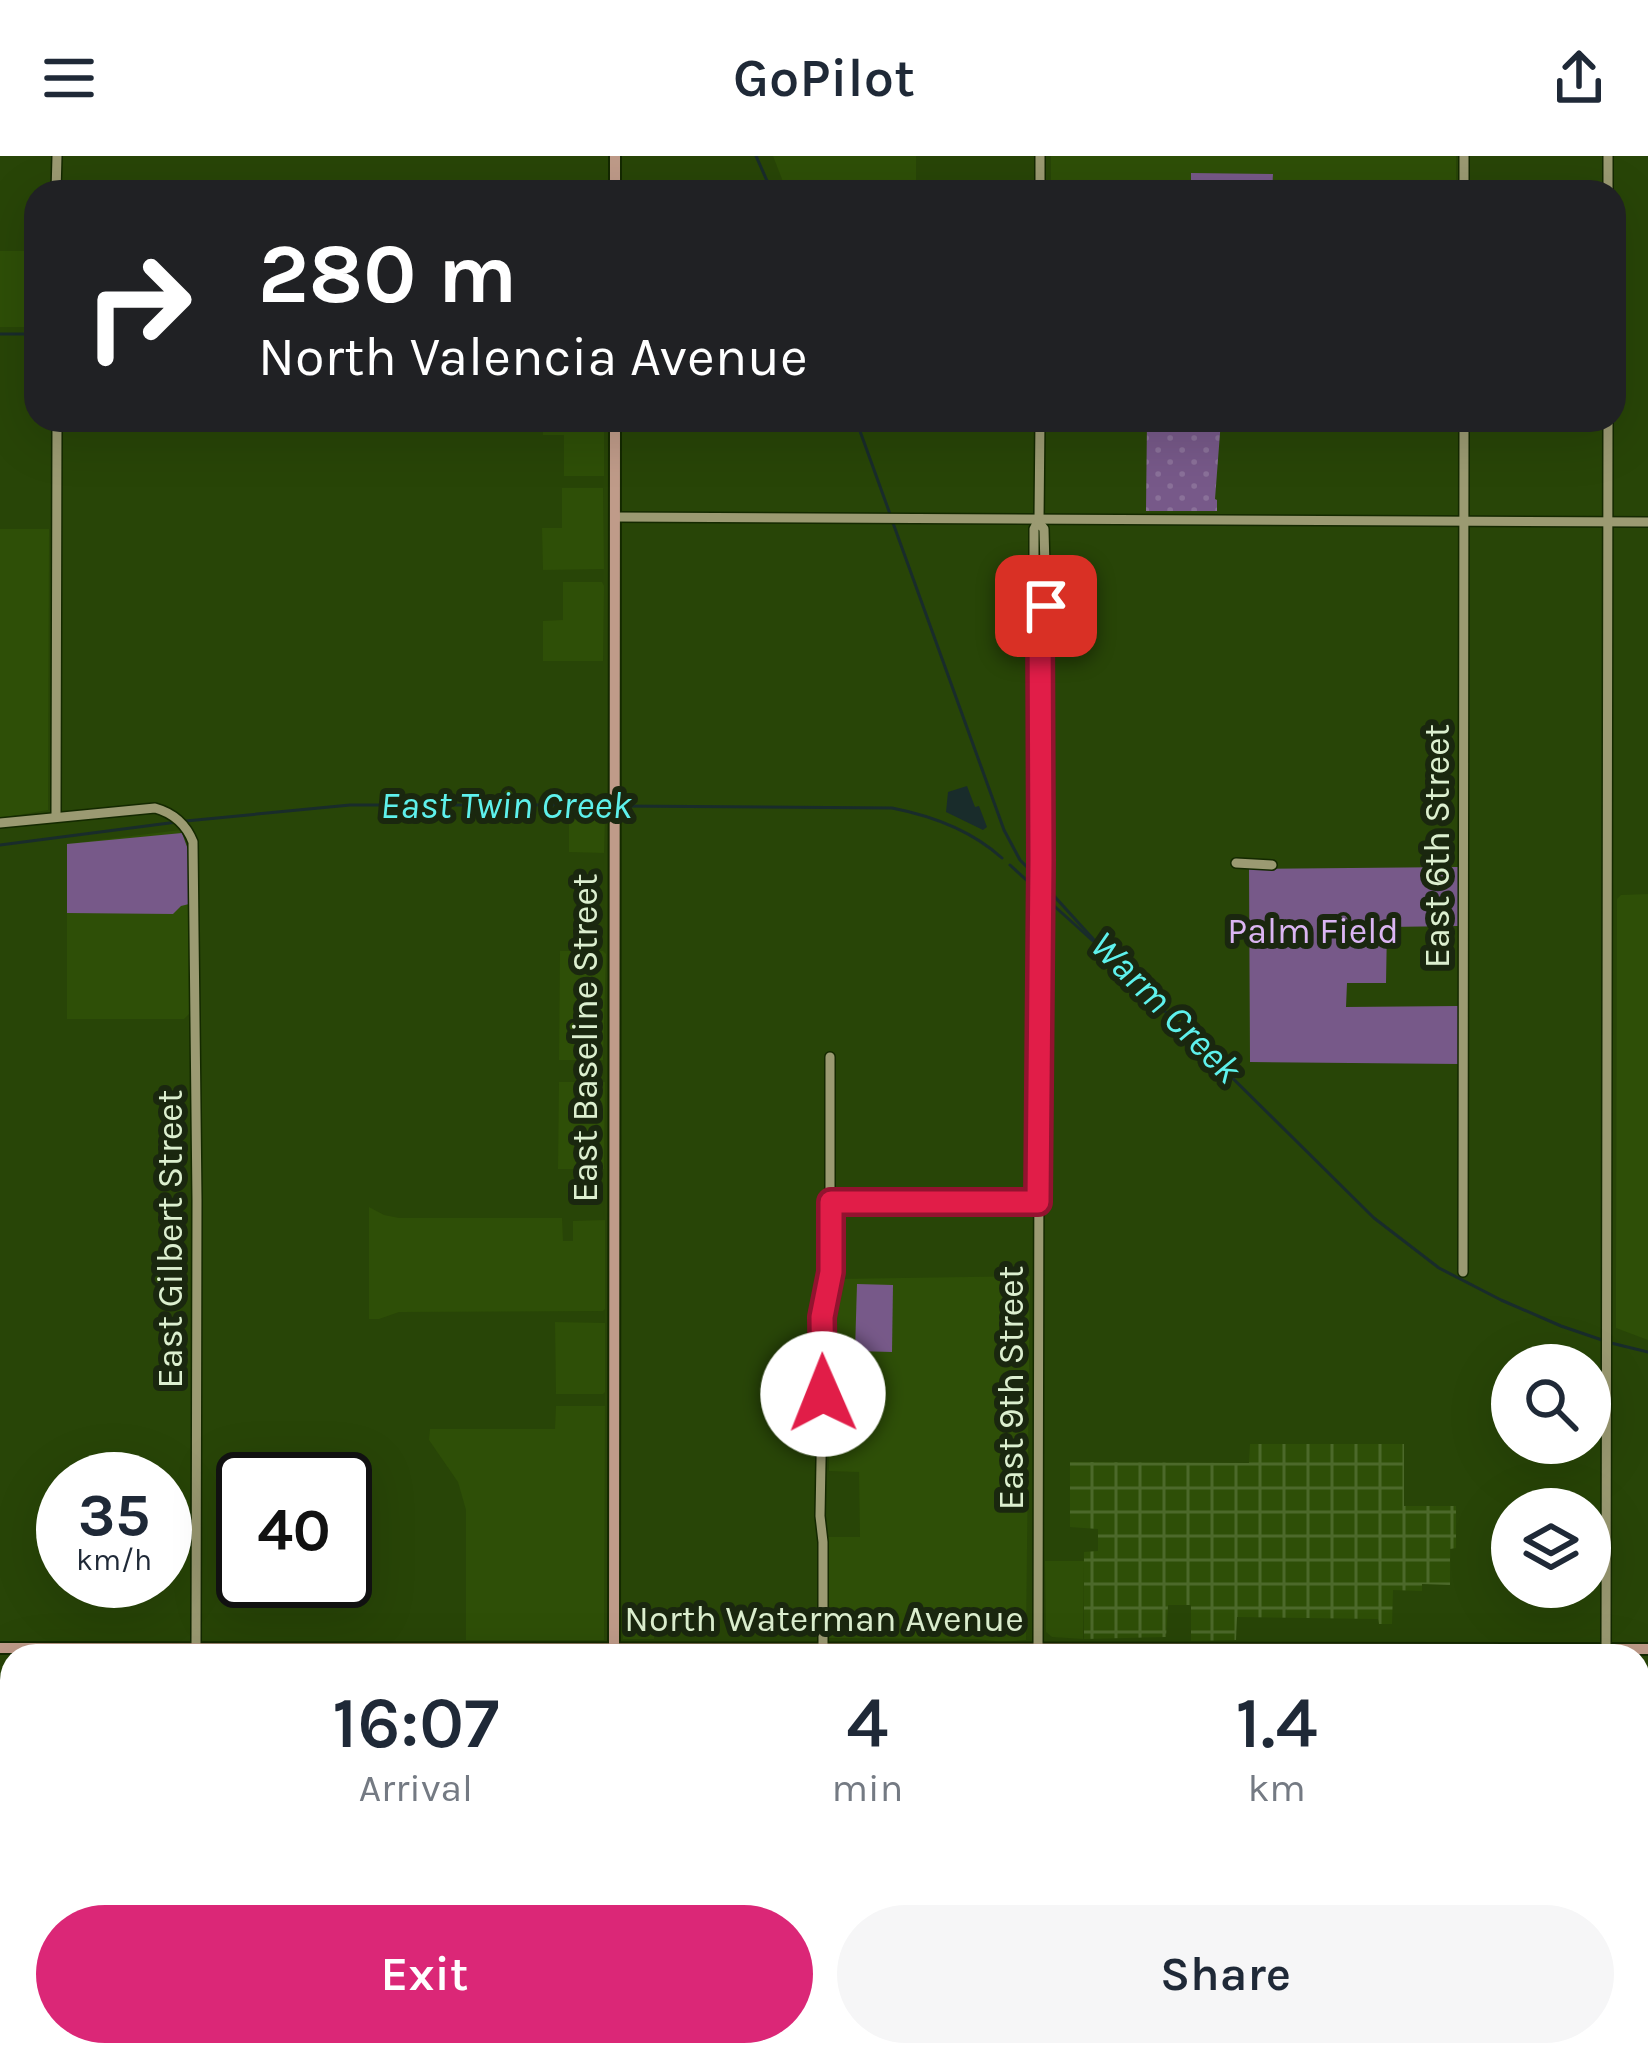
<!DOCTYPE html>
<html lang="en">
<head>
<meta charset="utf-8">
<style>
  :root { --surface:#fff; --page:#f6f6f7; --text:#1f2937; --muted:#747a83; --accent:#db2777 }
  body { margin:0; font-family:Karla,sans-serif; background:var(--page); color:var(--text); height:100vh; display:flex; flex-direction:column; font-size:45px; white-space:nowrap }
  * { box-sizing:border-box; margin:0 }
  p { font-size:39px; color:var(--muted) }
  .icon { flex:none; width:66px; height:66px; fill:none; stroke:currentColor; stroke-width:2; stroke-linecap:round; stroke-linejoin:round }
  .map { position:relative; flex:1; overflow:hidden }
  .panel { position:absolute; left:0px; top:1488px; width:1650px; height:423px; display:flex; flex-direction:column; background:var(--surface); border-radius:36px 36px 0 0; box-shadow:0 12px 48px #0002 }
  .panel>* { flex:none }
  .hud { position:absolute; left:24px; top:24px; width:1602px; height:252px; border-radius:36px; box-shadow:0 12px 48px #0002; background:#202124; color:#fff; overflow:hidden }
  .buttons { position:absolute; left:1491px; top:1188px; display:grid; gap:24px }
  .buttons a { display:grid; place-items:center; width:120px; height:120px; border-radius:50%; background:var(--surface); box-shadow:0 12px 48px #0002; font-size:60px }
  .speed { position:absolute; left:36px; top:1296px; display:flex; gap:24px; font-size:60px; font-weight:700; text-align:center }
  .speed>* { display:grid; place-content:center; width:156px; height:156px; border-radius:50%; background:var(--surface); box-shadow:0 12px 48px #0002; line-height:1 }
  .speed small { font-size:30px; font-weight:400 }
  .speed .limit { border:6px solid #111; border-radius:18px; background:#fff; color:#111 }
  .pin { position:absolute; display:grid; place-items:center; width:102px; height:102px; color:#fff; margin:-51px; border-radius:24px; box-shadow:0 6px 18px #0006 }
  .me { position:absolute; width:132px; margin:-66px; rotate:359deg; stroke-linejoin:round; filter:drop-shadow(0 0 9px #0008) }
  .turn { display:flex; align-items:center; gap:42px; height:252px; padding:0 36px; font-size:54px }
  .turn .icon { width:156px; height:156px; stroke-width:2.5 }
  .turn b { display:block; font-size:84px; line-height:102px }
  .eta { display:flex; justify-content:space-evenly; align-items:center; height:204px; text-align:center }
  .eta b { font-size:72px; font-weight:600; line-height:84px }
  .cta { display:flex; gap:24px; margin-top:auto; padding:24px 36px }
  .cta a { flex:1; height:138px; border-radius:72px; background:var(--accent); color:#fff; font-size:48px; font-weight:600; line-height:138px; text-align:center }
  .cta a+a { background:var(--page); color:var(--text) }
  header { display:flex; justify-content:space-between; align-items:center; height:156px; padding:0 36px; background:var(--surface); font-size:54px; font-weight:600 }
  .map>svg:first-child { display:block }
  .built { fill:#2e4f07 }
  .industrial { fill:url(#industrial-grid) }
  .grass { fill:url(#grass-dots) }
  .green { fill:#775989 }
  .water { fill:#192c2b }
  .lines { fill:none; stroke-linecap:round; stroke-linejoin:round }
  .stream { stroke:#192c2b; stroke-width:3 }
  .secondary-casing { stroke:#142900; stroke-width:12 }
  .primary-casing { stroke:#142900; stroke-width:14 }
  .secondary { stroke:#9b9a72; stroke-width:9 }
  .primary { stroke:#bf9b89; stroke-width:10 }
  .route-casing { stroke:#92132f; stroke-width:30 }
  .route { stroke:#e11d48; stroke-width:21 }
  .labels { text-anchor:middle; dominant-baseline:central; stroke-width:12; stroke-linejoin:round; paint-order:stroke }
  .street-label { font-size:36px; fill:#dcefcf; stroke:#1a270f }
  .park-label { font-size:36px; fill:#dbb5f3; stroke:#1a270f }
  .water-label { font-size:39px; font-style:italic; fill:#5ef1ec; stroke:#1a270f }
</style>
</head>
<body>
<header><svg class="icon" aria-label="menu" viewBox="0 0 24 24"><path d="M4 6h16M4 12h16M4 18h16"/></svg>GoPilot<svg class="icon" aria-label="share" viewBox="0 0 24 24"><path d="M12 15V3M7 8l5-5 5 5M5 13v7h14v-7"/></svg></header>
<div class="map">
<svg width="1648" height="1910" viewBox="0 0 1648 1910">
  <defs>
    <pattern id="industrial-grid" width="8" height="8" patternUnits="userSpaceOnUse" patternTransform="scale(3)"><rect width="8" height="8" fill="#2e4f07"/><path d="M0 4h8M4 0v8" fill="none" stroke="#4c692a"/></pattern>
    <pattern id="grass-dots" width="8" height="8" patternUnits="userSpaceOnUse" patternTransform="scale(3)"><rect width="8" height="8" fill="#775989"/><path d="M2 2h.1M6 6h.1" fill="none" stroke="#8a7199" stroke-width="1.8" stroke-linecap="round"/></pattern>
  </defs>
  <rect width="100%" height="100%" fill="#284507"/>
  <g class="built">
    <polygon points="773,0 916,0 916,36 787,36"/>
    <rect x="1051" y="0" width="405" height="36"/>
    <rect x="0" y="95" width="36" height="76"/>
    <polygon points="543,264 604,264 604,320 564,320 564,279 543,279"/>
    <polygon points="562,332 603,332 604,413 543,414 542,372 562,372"/>
    <polygon points="0,373 49,373 48,654 0,662"/>
    <polygon points="563,426 602,426 604,430 603,505 543,505 543,465 563,464"/>
    <polygon points="569,661 605,662 604,697 569,696"/>
    <polygon points="180,674 190,699 189,858 184,863 67,863 67,688"/>
    <polygon points="1648,738 1648,1184 1616,1172 1616,1125 1617,743 1621,739"/>
    <polygon points="560,795 603,795 606,798 603,904 559,904"/>
    <polygon points="559,926 605,926 604,1013 558,1013"/>
    <polygon points="369,1051 384,1059 399,1062 562,1062 563,1085 573,1085 573,1065 605,1064 605,1153 603,1155 399,1156 379,1163 369,1163"/>
    <polygon points="1030,1120 1026,1484 1003,1486 976,1483 828,1482 827,1381 860,1381 859,1316 829,1315 829,1151 835,1123"/>
    <polygon points="555,1166 605,1167 605,1236 603,1238 556,1238"/>
    <polygon points="556,1250 605,1250 604,1484 466,1484 466,1354 458,1326 429,1284 430,1273 555,1273"/>
    <polygon points="1045,1405 1084,1405 1083,1483 1052,1481 1046,1476"/>
    <polygon points="654,1452 654,1483 623,1483 623,1453"/>
  </g>
  <polygon class="industrial" points="1250,1288 1404,1288 1404,1350 1456,1350 1456,1392 1450,1393 1450,1429 1422,1428 1422,1435 1393,1434 1392,1468 1379,1468 1378,1463 1237,1461 1236,1484 1191,1485 1191,1449 1168,1449 1166,1481 1084,1483 1084,1396 1098,1395 1098,1373 1070,1371 1070,1306 1249,1307"/>
  <polygon class="grass" points="1147,264 1221,264 1215,343 1217,344 1217,355 1146,355"/>
  <g class="green">
    <polygon points="1191,17 1273,18 1272,36 1191,36"/>
    <polygon points="182,677 190,699 189,748 181,750 173,758 67,757 67,688"/>
    <polygon points="1458,711 1458,770 1387,771 1386,827 1347,827 1346,851 1459,850 1459,908 1250,906 1249,713"/>
    <polygon points="857,1128 893,1129 892,1196 855,1195"/>
  </g>
  <polygon class="water" points="967,630 975,651 979,650 987,671 983,674 946,656 948,636"/>
  <g class="lines">
    <g class="stream">
      <polyline points="756,0 772,36"/>
      <polyline points="0,178 36,178"/>
      <polyline points="856,264 890,358"/>
      <polyline points="893,367 1004,674 1020,704 1034,718"/>
      <path d="M617,650L892,652C933,660 971,674 1002,702"/>
      <polyline points="186,665 350,649 608,649"/>
      <polyline points="0,689 177,666"/>
      <polyline points="1010,709 1035,732"/>
      <polyline points="1045,730 1105,796 1374,1062 1439,1112 1501,1144 1561,1170 1602,1184"/>
      <polyline points="1042,739 1093,785"/>
      <polyline points="1611,1187 1648,1196"/>
    </g>
    <g class="secondary-casing">
      <g id="secondary">
        <polyline points="1040,0 1040,36"/>
        <polyline points="1464,0 1464,36"/>
        <polyline points="56,36 57,0"/>
        <polyline points="1608,36 1608,0"/>
        <polyline points="1040,264 1039,363 1034,373 1034,450 1040,459"/>
        <polyline points="615,361 1648,366"/>
        <polyline points="56,660 57,264"/>
        <path d="M0,667L155,652C173,657 186,668 193,686L197,1044L196,1492"/>
        <polyline points="1236,707 1272,709"/>
        <polyline points="831,1046 1038,1045"/>
        <polyline points="830,1106 830,901"/>
        <polyline points="1463,1116 1464,264"/>
        <polyline points="823,1493 823,1386 820,1360 823,1197 821,1154 830,1102"/>
        <polyline points="1038,1500 1040,459 1046,450 1044,373 1039,367"/>
        <polyline points="1606,1500 1608,264"/>
        <polyline points="0,1898 12,1898"/>
        <polyline points="1638,1898 1648,1898"/>
        <polyline points="459,1899 459,1910"/>
        <polyline points="556,1899 735,1899"/>
        <polyline points="1036,1899 1036,1910"/>
        <polyline points="1465,1899 1465,1910"/>
        <polyline points="1607,1899 1607,1910"/>
      </g>
    </g>
    <g class="primary-casing">
      <g id="primary">
        <polyline points="615,36 615,0"/>
        <polyline points="0,1492 1648,1493"/>
        <polyline points="614,1497 615,264"/>
        <polyline points="613,1910 613,1899"/>
      </g>
    </g>
    <use href="#secondary" class="secondary"/>
    <use href="#primary" class="primary"/>
  </g>
  <g class="lines">
    <g class="route-casing">
      <polyline id="route" points="823,1238 822,1161 831,1116 831,1046 1038,1046 1041,704 1040,459 1046,450"/>
    </g>
    <use href="#route" class="route"/>
  </g>
  <g class="labels">
    <g class="street-label">
      <text transform="translate(1437 690) rotate(-90)">East 6th Street</text>
      <text transform="translate(585 882) rotate(-90)">East Baseline Street</text>
      <text transform="translate(170 1083) rotate(-90)">East Gilbert Street</text>
      <text transform="translate(1011 1232) rotate(-90)">East 9th Street</text>
      <text x="824" y="1463">North Waterman Avenue</text>
    </g>
    <g class="park-label">
      <text x="1313" y="775">Palm Field</text>
    </g>
    <g class="water-label">
      <text x="506" y="649">East Twin Creek</text>
      <text transform="translate(1166 851) rotate(45)">Warm Creek</text>
    </g>
  </g>
</svg>
<div class="buttons">
<a><svg class="icon" aria-label="search" viewBox="0 0 24 24"><circle cx="10" cy="10" r="6"/><path d="M15 15l6 6"/></svg></a>
<a><svg class="icon" aria-label="layers" viewBox="0 0 24 24"><path d="M12 4l9 5-9 5-9-5zM3 14l9 5 9-5"/></svg></a>
</div>
<div class="speed"><div>35<small>km/h</small></div><div class="limit">40</div></div>
<div class="pin" style="left:1046px;top:450px;background:#d93025"><svg class="icon" aria-label="arrive" viewBox="0 0 24 24"><path d="M6 21V4h12l-3 4 3 4H6"/></svg></div>
<svg class="me" style="left:823px;top:1238px" viewBox="-20 -20 40 40"><circle r="19" fill="#fff"/><path d="M0-13L10 11 0 6-10 11z" fill="#e11d48"/></svg>
<div class="hud">
<div class="turn"><svg class="icon" aria-label="right" viewBox="0 0 24 24"><path d="M7 20v-9h11M14 6l5 5-5 5"/></svg><div><b>280 m</b>North Valencia Avenue</div></div>
</div>
<section class="panel">
<div class="eta">
<div><b>16:07</b><p>Arrival</p></div>
<div><b>4</b><p>min</p></div>
<div><b>1.4</b><p>km</p></div>
</div>
<div class="cta"><a>Exit</a><a>Share</a></div>
</section>
</div>
</body>
</html>
